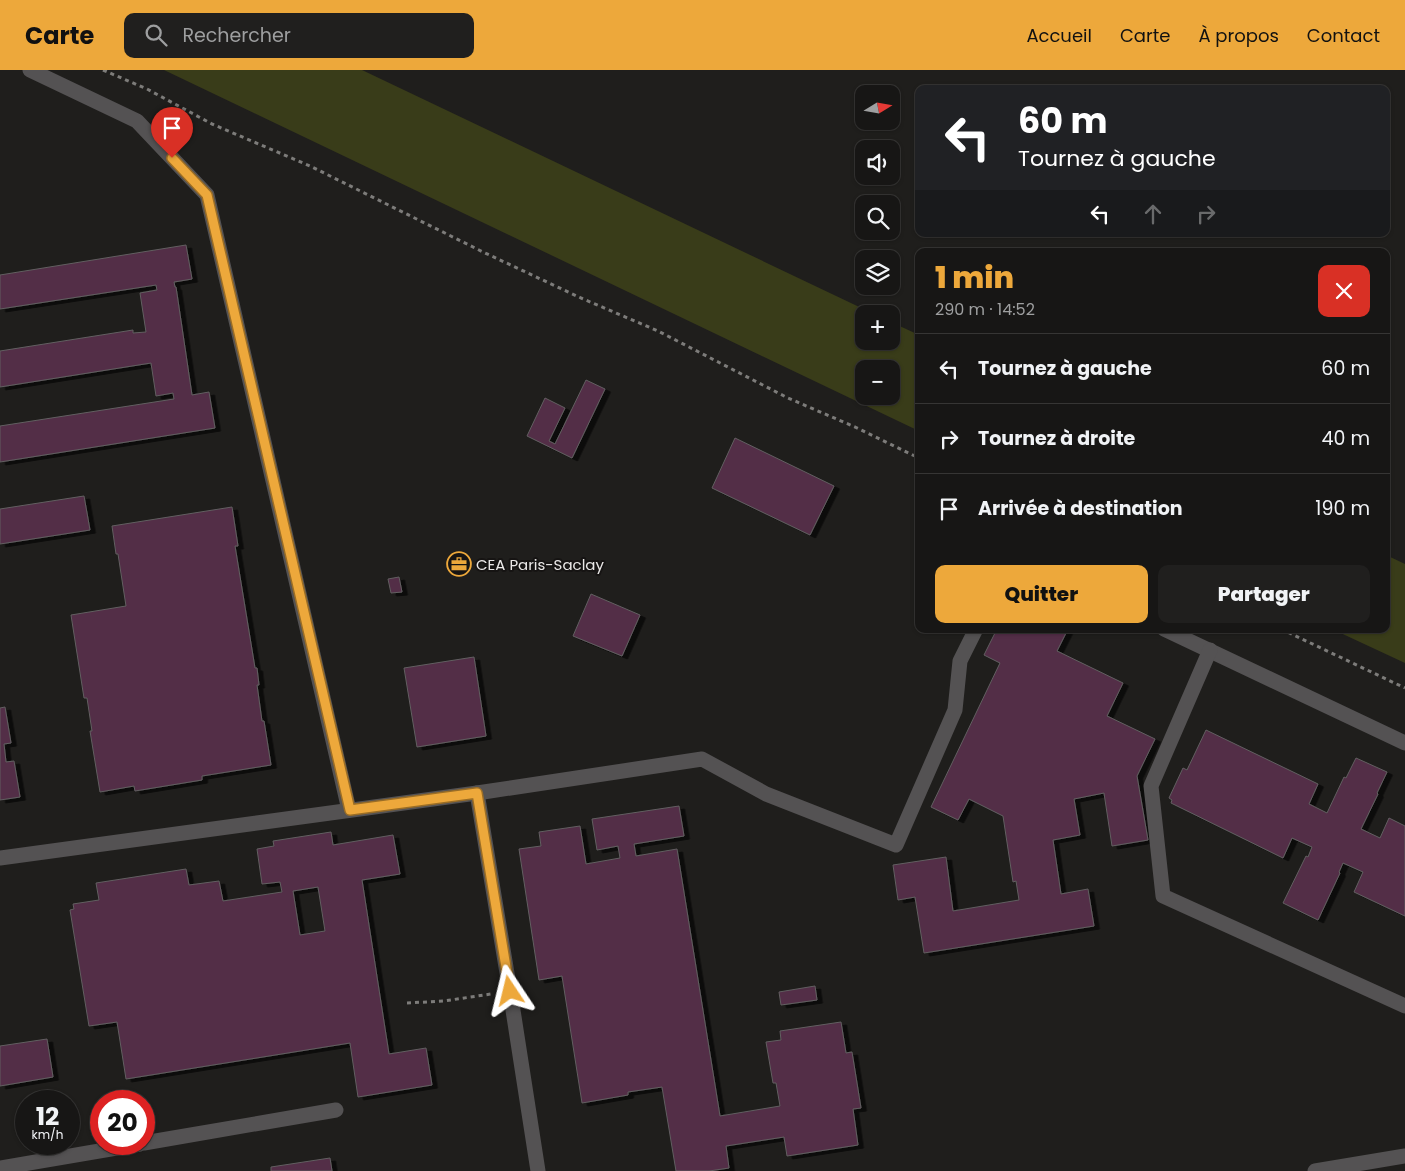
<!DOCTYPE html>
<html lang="fr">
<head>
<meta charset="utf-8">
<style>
  :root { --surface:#171615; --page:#201f1e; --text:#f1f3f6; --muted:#9e9fa0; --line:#363534; --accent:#eda83b }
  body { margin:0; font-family:Poppins,sans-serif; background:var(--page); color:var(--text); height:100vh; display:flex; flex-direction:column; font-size:19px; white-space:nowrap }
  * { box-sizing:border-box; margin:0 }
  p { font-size:16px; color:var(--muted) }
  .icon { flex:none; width:28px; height:28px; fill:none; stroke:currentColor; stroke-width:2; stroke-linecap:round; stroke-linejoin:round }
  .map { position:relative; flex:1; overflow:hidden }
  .sheet { position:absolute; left:915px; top:178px; width:475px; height:385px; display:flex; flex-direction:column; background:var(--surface); border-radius:10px; box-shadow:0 1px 4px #0004,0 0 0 1px var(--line) }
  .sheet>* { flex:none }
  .banner { position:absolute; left:915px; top:15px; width:475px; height:152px; border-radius:10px; box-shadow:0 1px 4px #0004,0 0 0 1px var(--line); background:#202124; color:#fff; overflow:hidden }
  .needle { width:32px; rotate:79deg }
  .controls { position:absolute; left:855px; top:15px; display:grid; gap:10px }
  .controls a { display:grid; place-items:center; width:45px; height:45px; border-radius:10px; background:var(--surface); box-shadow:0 1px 4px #0004,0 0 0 1px var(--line); font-size:25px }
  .speed { position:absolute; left:15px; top:1020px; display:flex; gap:10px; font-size:25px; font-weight:700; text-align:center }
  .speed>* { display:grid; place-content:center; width:65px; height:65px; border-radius:50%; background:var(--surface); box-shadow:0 1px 4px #0004,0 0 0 1px var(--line); line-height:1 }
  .speed small { font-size:12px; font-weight:400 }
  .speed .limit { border:8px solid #d22; background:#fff; color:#111 }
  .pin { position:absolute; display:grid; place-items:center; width:42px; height:42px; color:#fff; margin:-51px -21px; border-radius:50% 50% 50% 0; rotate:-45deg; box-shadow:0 0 5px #0007 }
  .pin .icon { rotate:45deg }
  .me { position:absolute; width:55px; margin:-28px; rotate:350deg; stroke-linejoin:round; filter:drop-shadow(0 0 4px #0008) }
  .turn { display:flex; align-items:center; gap:18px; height:105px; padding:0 20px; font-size:22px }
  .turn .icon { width:65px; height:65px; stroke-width:2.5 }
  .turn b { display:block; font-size:35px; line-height:42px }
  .lanes { display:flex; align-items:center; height:48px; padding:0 20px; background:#0003; justify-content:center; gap:25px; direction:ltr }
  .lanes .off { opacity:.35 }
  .round { display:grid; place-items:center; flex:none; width:52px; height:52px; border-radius:10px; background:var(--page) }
  .head { display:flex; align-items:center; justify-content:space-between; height:85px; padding:0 20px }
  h1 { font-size:30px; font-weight:800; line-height:38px; color:var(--accent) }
  .cta { display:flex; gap:10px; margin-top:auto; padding:10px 20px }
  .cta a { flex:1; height:58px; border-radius:10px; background:var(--accent); color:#111; font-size:20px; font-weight:800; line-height:58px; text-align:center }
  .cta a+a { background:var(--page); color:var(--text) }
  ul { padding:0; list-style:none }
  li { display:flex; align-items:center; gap:15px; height:70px; padding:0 20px; border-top:1px solid var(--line) }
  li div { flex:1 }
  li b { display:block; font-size:19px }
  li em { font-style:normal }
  header { display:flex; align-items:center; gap:30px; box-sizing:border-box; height:70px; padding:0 25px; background:var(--accent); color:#111 }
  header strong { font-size:24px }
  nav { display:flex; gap:28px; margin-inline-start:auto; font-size:18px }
  .search { width:350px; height:45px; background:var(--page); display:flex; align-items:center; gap:12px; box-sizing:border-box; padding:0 18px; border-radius:10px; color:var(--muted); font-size:19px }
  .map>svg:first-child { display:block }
  .green { fill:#393c19; fill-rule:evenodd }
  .building { fill:#522d46; stroke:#625f61; fill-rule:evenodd; filter:url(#shadow) }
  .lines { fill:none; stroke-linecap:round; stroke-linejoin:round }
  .path { stroke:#7d7c7a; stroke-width:3; stroke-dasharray:4 4; stroke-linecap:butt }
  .minor { stroke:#545253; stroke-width:15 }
  .route-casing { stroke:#9a6d26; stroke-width:12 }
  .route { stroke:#eda83b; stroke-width:9 }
  .labels { text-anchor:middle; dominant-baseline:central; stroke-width:4; stroke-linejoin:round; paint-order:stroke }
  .poi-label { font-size:15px; fill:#eae8e7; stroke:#161413; text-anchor:start }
</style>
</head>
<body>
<header>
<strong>Carte</strong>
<div class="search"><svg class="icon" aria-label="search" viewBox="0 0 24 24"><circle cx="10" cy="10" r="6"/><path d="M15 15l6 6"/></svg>Rechercher</div>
<nav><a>Accueil</a><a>Carte</a><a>À propos</a><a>Contact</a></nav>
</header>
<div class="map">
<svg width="1405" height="1101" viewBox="0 0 1405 1101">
  <defs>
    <filter id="shadow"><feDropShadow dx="5.5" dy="3" stdDeviation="0" flood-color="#0009"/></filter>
  </defs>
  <rect width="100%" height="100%" fill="#1f1e1c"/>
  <g class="green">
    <path d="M164,0H362L874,244H864V271H891V252L919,265V361ZM864,299H891V326H864Z"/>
    <polygon points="1386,485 1405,494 1405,593 1332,559 1386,559"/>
  </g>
  <g class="building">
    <polygon points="186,175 192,209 174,212 175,217 176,217 192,325 209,322 215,358 0,392 0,356 174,329 173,323 156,326 151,293 0,317 0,281 133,260 133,263 146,262 140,223 157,220 156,215 0,239 0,205"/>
    <polygon points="586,310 605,319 572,388 527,366 545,328 565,338 549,371 555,374"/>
    <polygon points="735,368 834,416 810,465 712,418"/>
    <polygon points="84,426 90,460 0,474 0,439"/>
    <polygon points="232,437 238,476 235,476 255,598 257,598 259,615 257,615 262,651 264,651 271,695 202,706 202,710 135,721 134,716 100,722 90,661 92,661 87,628 84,628 71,545 126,536 118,484 116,484 112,456"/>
    <polygon points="399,507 402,522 391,523 388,509"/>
    <polygon points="591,524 640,545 622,586 573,566"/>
    <polygon points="997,559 1068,559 1057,581 1123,613 1107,646 1155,669 1137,706 1148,770 1112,776 1104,723 1074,729 1080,765 1053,770 1061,824 1088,819 1094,856 924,883 915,827 898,830 893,795 946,787 953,841 1019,830 1016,811 1013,812 1003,746 969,729 958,750 931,737 1000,593 984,585"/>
    <polygon points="474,587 486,666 417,677 404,598"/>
    <polygon points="5,637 11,673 4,674 6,692 14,691 20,727 0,730 0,638"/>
    <polygon points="1206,660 1318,714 1309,734 1327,743 1344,707 1346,708 1356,688 1387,702 1377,723 1378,724 1361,759 1380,768 1389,748 1405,756 1405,846 1354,822 1363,802 1343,793 1339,802 1340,803 1318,850 1283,833 1306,786 1308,787 1312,777 1292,768 1283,788 1171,733 1172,730 1169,728 1183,698 1187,700"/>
    <polygon points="679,736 684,766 634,774 636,786 677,779 720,1046 780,1036 776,1013 773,1013 766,972 781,970 780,961 841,952 846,983 852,982 861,1038 853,1039 858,1075 787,1086 784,1067 726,1076 729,1098 709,1101 676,1101 662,1017 628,1022 628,1025 582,1033 562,906 539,910 519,779 541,776 539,762 580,756 586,794 620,788 618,776 597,780 592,749"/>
    <path d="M331,762L333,775L393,765L400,804L362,810L389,984L426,978L432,1015L358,1027L350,973L126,1009L117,952L89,956L70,840L74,839L73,834L99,830L96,813L186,799L189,815L219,811L223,831L282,822L280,812L262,814L257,779L274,776L273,771ZM318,817L325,861L300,865L293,821Z"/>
    <polygon points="815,916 817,930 781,935 779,922"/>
    <polygon points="47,969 53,1007 0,1016 0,976"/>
    <polygon points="330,1088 332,1101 271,1101 271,1097"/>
  </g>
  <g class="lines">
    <g class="path">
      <polyline points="103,0 147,19 212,54 310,96 483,182 581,228 658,261 788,328 855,357 919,388"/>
      <polyline points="1281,559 1405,618"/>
      <polyline points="407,933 444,931 491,924"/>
    </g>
    <g class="minor">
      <polyline points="30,0 137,51 207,125 349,740"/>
      <polyline points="1164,559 1405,673"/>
      <polyline points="1210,580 1151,716 1163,826 1405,936"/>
      <polyline points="477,723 510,921 538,1101"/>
      <polyline points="0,788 477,723 702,689 766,724 896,775 955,640 960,591 976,559"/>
      <polyline points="144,1073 336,1040"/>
      <polyline points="0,1098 140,1074"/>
      <polyline points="1315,1101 1405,1086"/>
    </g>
  </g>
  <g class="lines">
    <g class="route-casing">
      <polyline id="route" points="172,88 207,125 350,740 477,723 510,921"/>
    </g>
    <use href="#route" class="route"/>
  </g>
  <defs>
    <g id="office-ring" transform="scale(1.25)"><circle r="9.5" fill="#161413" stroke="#eda83b" stroke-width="1.5"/><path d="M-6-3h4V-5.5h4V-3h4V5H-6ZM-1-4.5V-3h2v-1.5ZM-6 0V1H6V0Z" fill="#eda83b"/></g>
  </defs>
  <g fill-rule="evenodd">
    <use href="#office-ring" x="459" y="494"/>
  </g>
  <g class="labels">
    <g class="poi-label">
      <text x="476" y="494">CEA Paris-Saclay</text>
    </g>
  </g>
</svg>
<div class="controls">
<a><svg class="needle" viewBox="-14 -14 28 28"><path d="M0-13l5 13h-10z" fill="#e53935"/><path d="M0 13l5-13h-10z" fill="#9e9fa0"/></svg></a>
<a><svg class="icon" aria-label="sound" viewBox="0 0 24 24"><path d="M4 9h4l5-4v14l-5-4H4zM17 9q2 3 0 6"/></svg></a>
<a><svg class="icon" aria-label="search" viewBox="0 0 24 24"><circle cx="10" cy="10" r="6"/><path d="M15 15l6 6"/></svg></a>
<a><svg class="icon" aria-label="layers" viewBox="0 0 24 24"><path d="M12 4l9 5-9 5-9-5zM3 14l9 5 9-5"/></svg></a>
<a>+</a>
<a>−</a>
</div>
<div class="speed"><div>12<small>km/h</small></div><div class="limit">20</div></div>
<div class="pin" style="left:172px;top:88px;background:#d93025"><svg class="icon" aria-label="arrive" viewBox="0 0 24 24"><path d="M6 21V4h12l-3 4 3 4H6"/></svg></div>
<svg class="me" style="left:510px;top:921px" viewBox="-20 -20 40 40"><path d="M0-17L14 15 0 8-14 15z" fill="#eda83b" stroke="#fff" stroke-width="4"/></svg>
<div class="banner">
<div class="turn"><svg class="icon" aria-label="left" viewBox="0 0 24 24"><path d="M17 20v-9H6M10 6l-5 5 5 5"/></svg><div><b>60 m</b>Tournez à gauche</div></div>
<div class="lanes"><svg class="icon" aria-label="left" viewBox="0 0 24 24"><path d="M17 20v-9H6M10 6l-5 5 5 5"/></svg><svg class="icon off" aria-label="ahead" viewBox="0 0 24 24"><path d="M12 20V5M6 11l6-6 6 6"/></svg><svg class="icon off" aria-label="right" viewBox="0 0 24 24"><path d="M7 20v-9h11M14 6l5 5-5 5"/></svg></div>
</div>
<section class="sheet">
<div class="head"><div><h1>1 min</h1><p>290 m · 14:52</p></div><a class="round" style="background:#d93025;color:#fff"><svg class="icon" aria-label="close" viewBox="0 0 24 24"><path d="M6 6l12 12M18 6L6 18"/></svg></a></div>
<ul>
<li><svg class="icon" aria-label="left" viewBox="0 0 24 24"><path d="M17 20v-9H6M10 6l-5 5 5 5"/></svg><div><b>Tournez à gauche</b></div><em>60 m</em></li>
<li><svg class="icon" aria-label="right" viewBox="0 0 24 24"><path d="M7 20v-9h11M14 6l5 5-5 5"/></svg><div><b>Tournez à droite</b></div><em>40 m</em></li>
<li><svg class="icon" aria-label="arrive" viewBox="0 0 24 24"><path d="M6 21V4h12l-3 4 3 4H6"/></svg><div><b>Arrivée à destination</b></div><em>190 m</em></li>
</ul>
<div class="cta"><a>Quitter</a><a>Partager</a></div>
</section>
</div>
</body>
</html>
